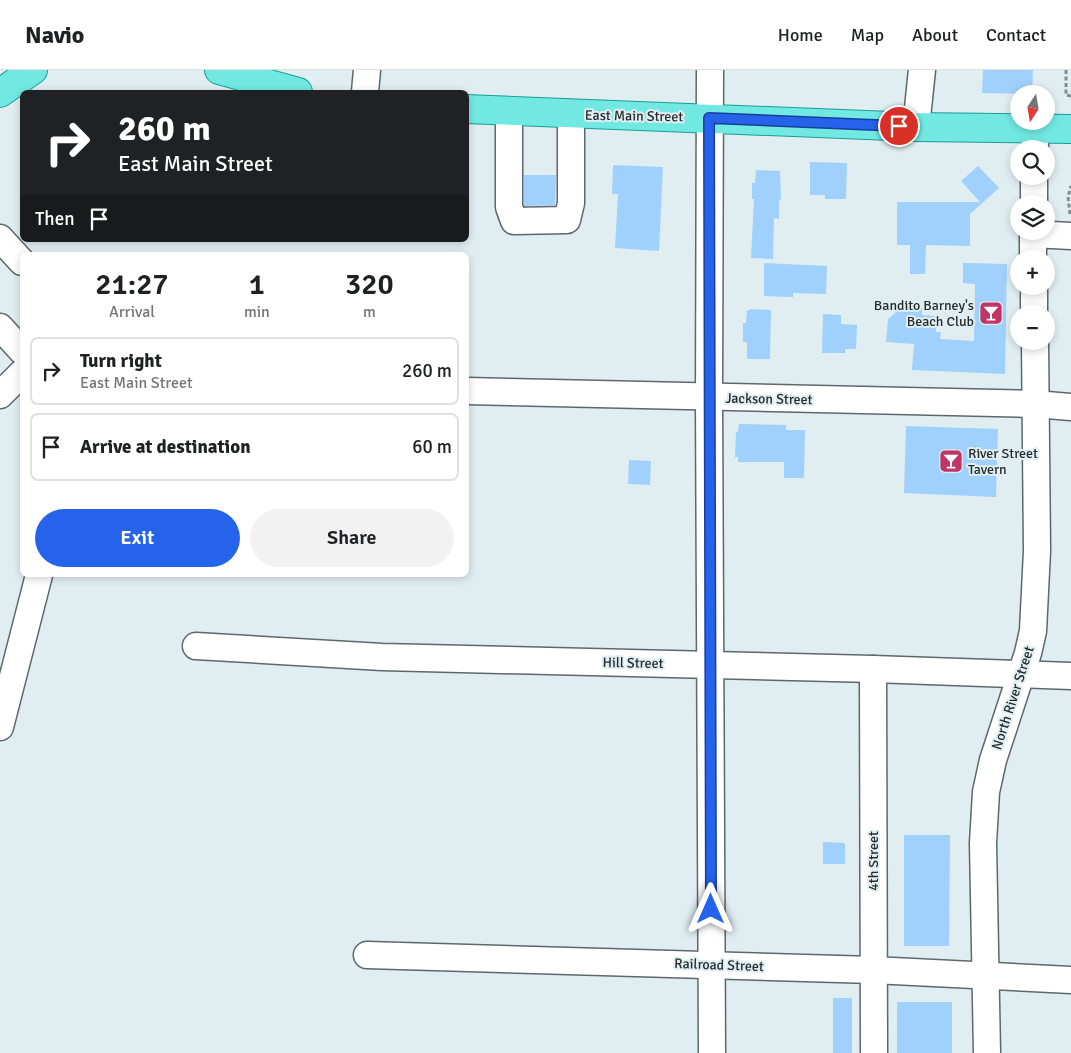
<!DOCTYPE html>
<html lang="en">
<head>
<meta charset="utf-8">
<style>
  :root { --surface:#fff; --page:#f2f2f2; --text:#202124; --muted:#757577; --line:#e0e0e0; --accent:#2563eb }
  body { margin:0; font-family:Signika,sans-serif; background:var(--page); color:var(--text); height:100vh; display:flex; flex-direction:column; font-size:19px; white-space:nowrap }
  * { box-sizing:border-box; margin:0 }
  p { font-size:16px; color:var(--muted) }
  .icon { flex:none; width:28px; height:28px; fill:none; stroke:currentColor; stroke-width:2; stroke-linecap:round; stroke-linejoin:round }
  .map { position:relative; flex:1; overflow:hidden }
  .sheet { position:absolute; left:20px; top:182px; width:449px; height:325px; display:flex; flex-direction:column; background:var(--surface); border-radius:8px; box-shadow:0 2px 8px #0003 }
  .sheet>* { flex:none }
  .guide { position:absolute; left:20px; top:20px; width:449px; height:152px; border-radius:8px; box-shadow:0 2px 8px #0003; background:#202124; color:#fff; overflow:hidden }
  .needle { width:32px; rotate:192deg }
  .controls { position:absolute; left:1010px; top:15px; display:grid; gap:10px }
  .controls a { display:grid; place-items:center; width:45px; height:45px; border-radius:50%; background:var(--surface); box-shadow:0 2px 8px #0003; font-size:25px }
  .pin { position:absolute; display:grid; place-items:center; width:42px; height:42px; color:#fff; margin:-21px; border:2px solid #fff; border-radius:50%; box-shadow:0 1px 5px #0007 }
  .me { position:absolute; width:55px; margin:-28px; rotate:0deg; stroke-linejoin:round; filter:drop-shadow(0 0 4px #0008) }
  .turn { display:flex; align-items:center; gap:18px; height:105px; padding:0 15px; font-size:22px }
  .turn .icon { width:65px; height:65px; stroke-width:2.5 }
  .turn b { display:block; font-size:35px; line-height:42px }
  .then { display:flex; align-items:center; height:48px; padding:0 15px; background:#0003; gap:10px; font-size:19px }
  .eta { display:flex; justify-content:space-evenly; align-items:center; height:85px; text-align:center }
  .eta b { font-size:30px; font-weight:600; line-height:35px }
  .button { display:flex; gap:10px; margin-top:auto; padding:10px 15px }
  .button a { flex:1; height:58px; border-radius:30px; background:var(--accent); color:#fff; font-size:20px; font-weight:600; line-height:58px; text-align:center }
  .button a+a { background:var(--page); color:var(--text) }
  ul { padding:0; list-style:none }
  li { display:flex; align-items:center; gap:15px; height:68px; margin:0 10px 8px; padding:0 5px; border:2px solid var(--line); border-radius:8px }
  li div { flex:1 }
  li b { display:block; font-size:19px }
  li em { font-style:normal }
  header { display:flex; align-items:center; gap:30px; box-sizing:border-box; height:70px; padding:0 25px; background:var(--surface); border-bottom:1px solid var(--line) }
  header strong { font-size:24px }
  nav { display:flex; gap:28px; margin-inline-start:auto; font-size:18px }
  .map>svg:first-child { display:block }
  .building { fill:#a0d0fc }
  .lines { fill:none; stroke-linecap:round; stroke-linejoin:round }
  .minor-casing { stroke:#5c686c; stroke-width:29 }
  .major-casing { stroke:#199d96; stroke-width:30 }
  .path { stroke:#828b8e; stroke-width:3; stroke-dasharray:4 2.5; stroke-linecap:butt }
  .minor { stroke:#fff; stroke-width:26 }
  .major { stroke:#71e9e2; stroke-width:28 }
  .route-casing { stroke:#184099; stroke-width:12 }
  .route { stroke:#2563eb; stroke-width:9 }
  .labels { text-anchor:middle; dominant-baseline:central; stroke-width:4; stroke-linejoin:round; paint-order:stroke }
  .street-label { font-size:14px; fill:#262b2c; stroke:#e0eef2 }
  .poi-label { font-size:14px; fill:#262b2c; stroke:#e0eef2; text-anchor:end }
</style>
</head>
<body>
<header>
<strong>Navio</strong>
<nav><a>Home</a><a>Map</a><a>About</a><a>Contact</a></nav>
</header>
<div class="map">
<svg width="1071" height="983" viewBox="0 0 1071 983">
  <rect width="100%" height="100%" fill="#e0eef2"/>
  <g class="building">
    <polygon points="983,0 1033,0 1032,24 982,23"/>
    <polygon points="810,92 847,93 846,129 825,129 825,125 810,125"/>
    <polygon points="613,95 663,97 659,181 615,178 618,124 612,124"/>
    <polygon points="978,96 999,118 970,144 970,176 926,175 925,204 910,204 910,175 897,175 897,132 980,132 961,111"/>
    <polygon points="756,100 780,101 781,130 779,130 779,149 774,148 773,189 751,188 754,129 752,129 752,113 755,113"/>
    <polygon points="524,105 556,105 555,135 524,136"/>
    <polygon points="764,193 827,196 826,224 793,223 793,227 764,226"/>
    <polygon points="963,193 1007,194 1005,304 912,300 914,274 886,272 888,249 902,237 922,237 922,245 935,246 936,262 941,262 940,269 974,271 975,214 963,213"/>
    <polygon points="751,239 771,240 770,289 747,289 747,272 743,272 743,253 746,253 747,241"/>
    <polygon points="823,244 841,245 841,254 857,255 856,279 845,279 845,283 822,283"/>
    <polygon points="739,354 786,355 786,360 805,360 804,408 784,408 784,392 738,392 738,387 735,387 736,362 738,362"/>
    <polygon points="906,356 998,359 996,427 904,423"/>
    <polygon points="629,390 651,391 650,415 628,414"/>
    <polygon points="904,765 950,765 949,876 904,876"/>
    <polygon points="823,772 845,773 845,794 823,794"/>
    <rect x="833" y="928" width="19" height="55"/>
    <rect x="897" y="932" width="55" height="51"/>
  </g>
  <g class="lines">
    <g class="minor-casing">
      <g id="minor">
        <polyline points="710,0 709,328 712,983"/>
        <polyline points="365,22 367,0"/>
        <polyline points="509,41 509,137 514,151 567,150 571,133 571,45"/>
        <polyline points="916,57 922,0"/>
        <polyline points="1035,79 1035,59"/>
        <polyline points="1034,134 1034,106"/>
        <polyline points="1033,161 1033,189"/>
        <polyline points="1033,164 1071,166"/>
        <polyline points="0,168 22,192"/>
        <polyline points="1034,216 1034,244"/>
        <polyline points="0,257 22,281"/>
        <polyline points="466,321 1035,334 1071,337"/>
        <polyline points="0,325 22,303"/>
        <polyline points="196,576 382,587 873,599 1071,606"/>
        <polyline points="873,599 874,983"/>
        <polyline points="0,657 39,505"/>
        <polyline points="367,885 873,900 1071,910"/>
        <polyline points="987,983 983,773 986,722 993,690 1028,583 1033,561 1037,481 1035,271"/>
      </g>
    </g>
    <g class="major-casing">
      <g id="major">
        <polyline points="219,0 298,22"/>
        <polyline points="0,23 33,0"/>
        <polyline points="466,39 916,57 1071,59"/>
      </g>
    </g>
    <g class="path">
      <polyline points="1066,0 1066,25 1071,26"/>
      <polyline points="1070,144 1068,127 1071,116"/>
    </g>
    <use href="#minor" class="minor"/>
    <use href="#major" class="major"/>
  </g>
  <g class="lines">
    <g class="route-casing">
      <polyline id="route" points="711,839 709,48 899,56"/>
    </g>
    <use href="#route" class="route"/>
  </g>
  <defs>
    <g id="bar-square" transform="scale(1.25)"><rect x="-9" y="-9" width="18" height="18" rx="4" fill="#c13466" stroke="#e0eef2"/><path d="M-6-5H6L.8 .8V4.5H3.5V6h-7V4.5H-.8V.8Z" fill="#fff"/></g>
  </defs>
  <g fill-rule="evenodd">
    <use href="#bar-square" x="991" y="243"/>
    <use href="#bar-square" x="951" y="391"/>
  </g>
  <g class="labels">
    <g class="street-label">
      <text transform="translate(634 46) rotate(1)">East Main Street</text>
      <text transform="translate(769 329) rotate(1)">Jackson Street</text>
      <text transform="translate(633 593) rotate(1)">Hill Street</text>
      <text transform="translate(1013 628) rotate(-72)">North River Street</text>
      <text transform="translate(873 791) rotate(-90)">4th Street</text>
      <text transform="translate(719 895) rotate(2)">Railroad Street</text>
    </g>
    <g class="poi-label">
      <text x="974" y="235">Bandito Barney's<tspan x="974" dy="16">Beach Club</tspan></text>
      <text x="968" y="383" text-anchor="start">River Street<tspan x="968" dy="16">Tavern</tspan></text>
    </g>
  </g>
</svg>
<div class="controls">
<a><svg class="needle" viewBox="-14 -14 28 28"><path d="M0-13l5 13h-10z" fill="#e53935"/><path d="M0 13l5-13h-10z" fill="#757577"/></svg></a>
<a><svg class="icon" aria-label="search" viewBox="0 0 24 24"><circle cx="10" cy="10" r="6"/><path d="M15 15l6 6"/></svg></a>
<a><svg class="icon" aria-label="layers" viewBox="0 0 24 24"><path d="M12 4l9 5-9 5-9-5zM3 14l9 5 9-5"/></svg></a>
<a>+</a>
<a>−</a>
</div>
<div class="pin" style="left:899px;top:56px;background:#d93025"><svg class="icon" aria-label="arrive" viewBox="0 0 24 24"><path d="M6 21V4h12l-3 4 3 4H6"/></svg></div>
<svg class="me" style="left:711px;top:839px" viewBox="-20 -20 40 40"><path d="M0-17L14 15 0 8-14 15z" fill="#2563eb" stroke="#fff" stroke-width="4"/></svg>
<div class="guide">
<div class="turn"><svg class="icon" aria-label="right" viewBox="0 0 24 24"><path d="M7 20v-9h11M14 6l5 5-5 5"/></svg><div><b>260 m</b>East Main Street</div></div>
<div class="then">Then<svg class="icon" aria-label="arrive" viewBox="0 0 24 24"><path d="M6 21V4h12l-3 4 3 4H6"/></svg></div>
</div>
<section class="sheet">
<div class="eta">
<div><b>21:27</b><p>Arrival</p></div>
<div><b>1</b><p>min</p></div>
<div><b>320</b><p>m</p></div>
</div>
<ul>
<li><svg class="icon" aria-label="right" viewBox="0 0 24 24"><path d="M7 20v-9h11M14 6l5 5-5 5"/></svg><div><b>Turn right</b><p>East Main Street</p></div><em>260 m</em></li>
<li><svg class="icon" aria-label="arrive" viewBox="0 0 24 24"><path d="M6 21V4h12l-3 4 3 4H6"/></svg><div><b>Arrive at destination</b></div><em>60 m</em></li>
</ul>
<div class="button"><a>Exit</a><a>Share</a></div>
</section>
</div>
</body>
</html>
